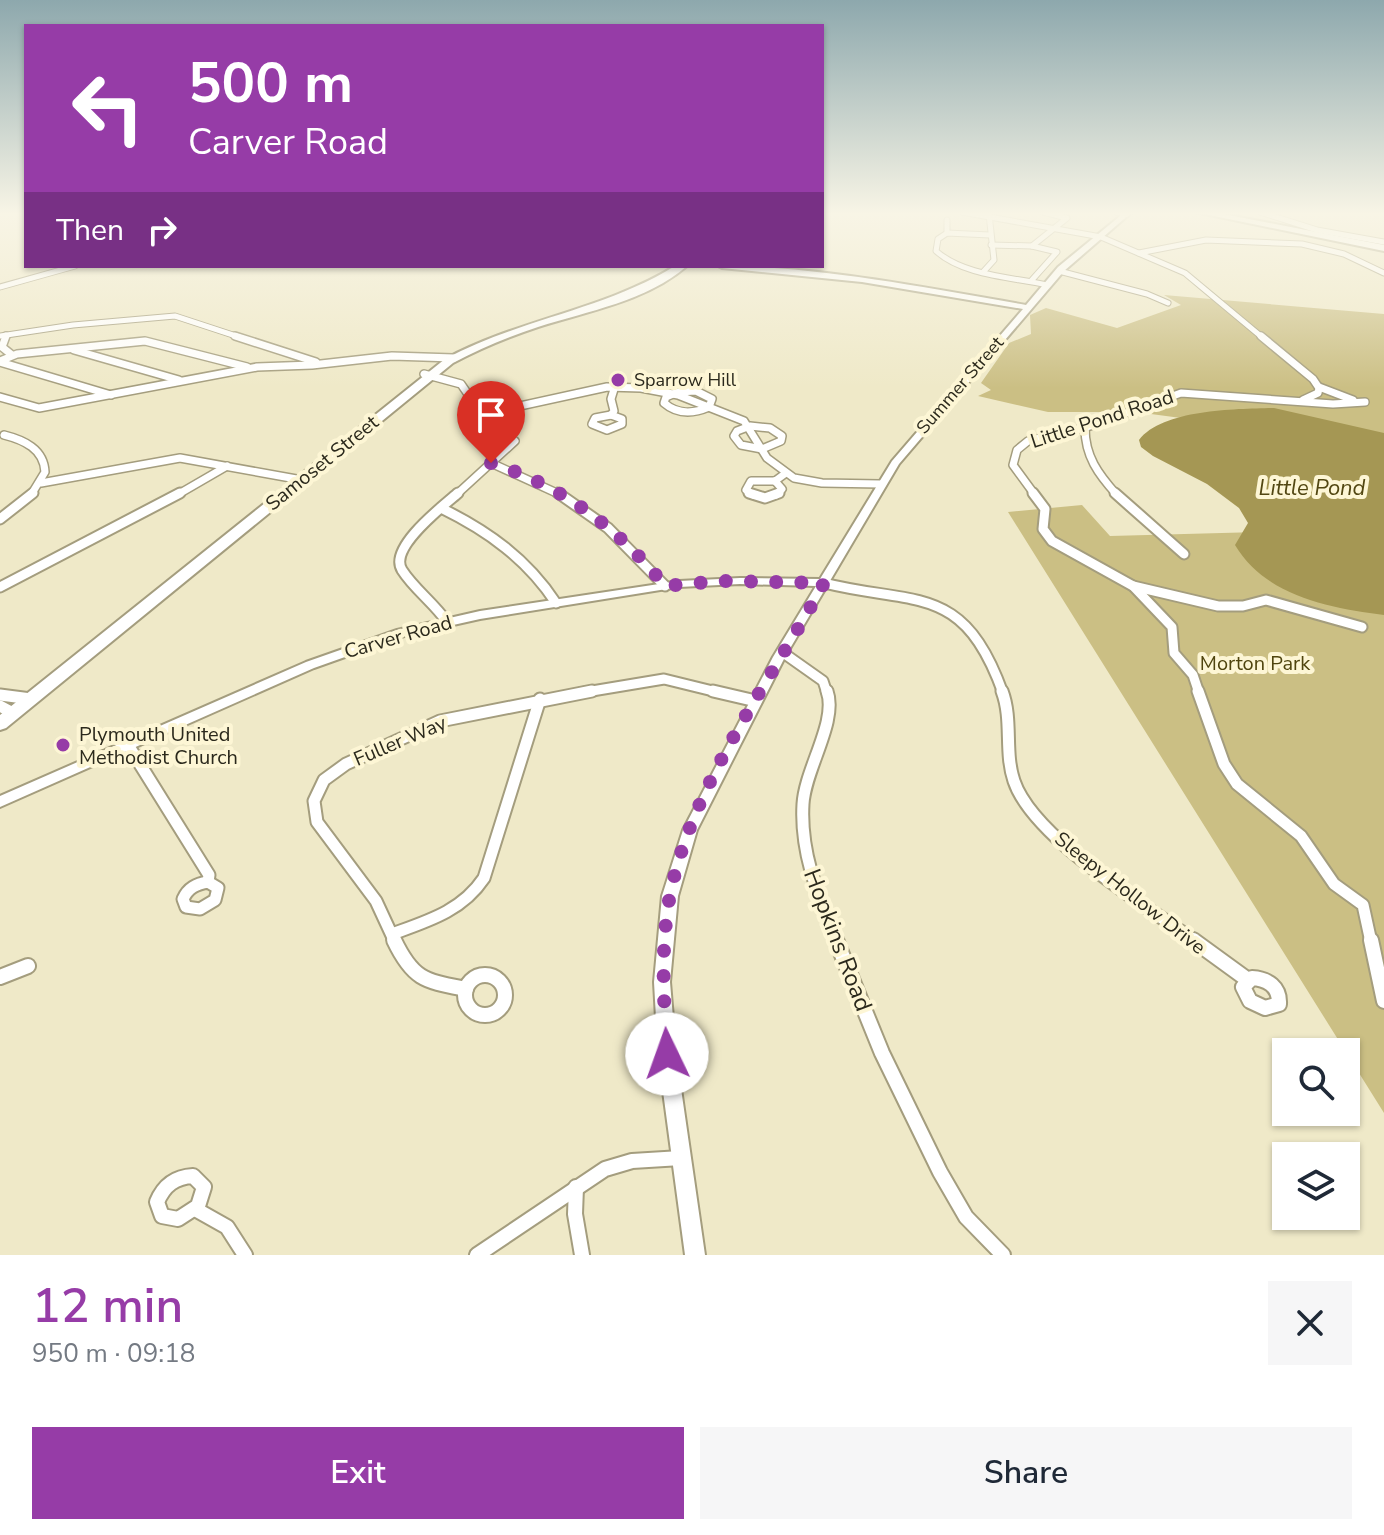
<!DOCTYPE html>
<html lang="en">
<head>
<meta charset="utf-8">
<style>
  :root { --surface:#fff; --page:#f6f6f7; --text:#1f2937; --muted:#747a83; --accent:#963ca7 }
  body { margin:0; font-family:"Nunito Sans",sans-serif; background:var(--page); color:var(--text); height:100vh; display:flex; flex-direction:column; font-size:30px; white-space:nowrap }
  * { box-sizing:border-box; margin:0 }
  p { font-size:26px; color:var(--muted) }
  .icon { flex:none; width:44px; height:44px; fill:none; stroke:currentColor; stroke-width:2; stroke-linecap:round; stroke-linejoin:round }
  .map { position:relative; height:1255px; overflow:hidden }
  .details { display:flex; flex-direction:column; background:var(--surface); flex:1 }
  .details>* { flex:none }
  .hud { position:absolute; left:24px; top:24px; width:800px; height:244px; border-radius:0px; box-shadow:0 2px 6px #0004; background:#963ca7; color:#fff; overflow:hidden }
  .fabs { position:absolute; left:1272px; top:1038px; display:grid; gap:16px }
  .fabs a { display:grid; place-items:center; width:88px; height:88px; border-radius:0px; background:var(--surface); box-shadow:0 2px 6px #0004; font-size:40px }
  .pin { position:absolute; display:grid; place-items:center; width:68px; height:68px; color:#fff; margin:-82px -34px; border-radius:50% 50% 50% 0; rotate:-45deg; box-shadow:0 0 8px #0007 }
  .pin .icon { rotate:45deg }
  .me { position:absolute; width:88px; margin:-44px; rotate:357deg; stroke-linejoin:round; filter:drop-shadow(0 0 6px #0008) }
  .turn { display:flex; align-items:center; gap:28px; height:168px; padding:0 32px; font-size:36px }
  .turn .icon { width:104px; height:104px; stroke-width:2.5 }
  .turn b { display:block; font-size:56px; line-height:68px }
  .then { display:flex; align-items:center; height:76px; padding:0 32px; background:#0003; gap:16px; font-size:30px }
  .round { display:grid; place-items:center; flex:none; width:84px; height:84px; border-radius:0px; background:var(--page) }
  .headline { display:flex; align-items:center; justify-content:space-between; height:136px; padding:0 32px }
  h1 { font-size:48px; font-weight:600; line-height:60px; color:var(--accent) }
  .action { display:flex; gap:16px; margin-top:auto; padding:16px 32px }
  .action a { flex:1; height:92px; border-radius:0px; background:var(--accent); color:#fff; font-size:32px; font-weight:600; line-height:92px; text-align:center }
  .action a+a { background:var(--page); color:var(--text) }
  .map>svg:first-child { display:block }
  .green { fill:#cbbf84 }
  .water { fill:#a59754 }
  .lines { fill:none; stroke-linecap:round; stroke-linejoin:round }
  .street-far4-casing { stroke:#a49d7e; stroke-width:7 }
  .street-far3-casing { stroke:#a49d7e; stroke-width:10 }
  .street-far2-casing { stroke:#a49d7e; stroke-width:13 }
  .street-far1-casing { stroke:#a49d7e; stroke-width:15 }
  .street-casing { stroke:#a49d7e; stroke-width:18 }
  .secondary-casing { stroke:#a49d7e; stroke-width:4 }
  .highway-casing { stroke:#a49d7e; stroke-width:4 }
  .street-far4 { stroke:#fff; stroke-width:5 }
  .street-far3 { stroke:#fff; stroke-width:7 }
  .street-far2 { stroke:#fff; stroke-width:9 }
  .street-far1 { stroke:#fff; stroke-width:11 }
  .street { stroke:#fff; stroke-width:14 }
  .secondary { fill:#fff; fill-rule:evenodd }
  .highway { fill:#fff; fill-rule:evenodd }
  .route { stroke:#963ca7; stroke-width:14; stroke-dasharray:0 25.2 }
  .poi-dot { fill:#963ca7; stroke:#fdf6d5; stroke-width:3 }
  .labels { text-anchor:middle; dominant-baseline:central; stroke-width:8; stroke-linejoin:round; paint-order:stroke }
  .far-poi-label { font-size:18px; fill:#2b291c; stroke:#fdf6d5; text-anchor:start }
  .far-street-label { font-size:18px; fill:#2b291c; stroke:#fdf6d5 }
  .street-label { font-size:20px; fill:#2b291c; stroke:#fdf6d5 }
  .park-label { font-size:20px; fill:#4f440e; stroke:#fdf6d5 }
  .poi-label { font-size:20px; fill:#2b291c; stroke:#fdf6d5; text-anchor:start }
  .water-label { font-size:22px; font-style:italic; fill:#524712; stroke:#fdf6d5 }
  .near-street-label { font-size:24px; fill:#2b291c; stroke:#fdf6d5 }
</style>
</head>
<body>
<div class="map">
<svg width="1384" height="1255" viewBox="0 0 1384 1255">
  <rect width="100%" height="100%" fill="#efe9c8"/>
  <polygon class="green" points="1164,295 1384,314 1384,1113 1008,512 1082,505 1110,536 1259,532 1181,418 1136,412 1048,412 978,396 991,390 981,383 1009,343 1031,334 1030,315 1046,308 1117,328 1181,305"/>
  <path class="water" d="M1274,408L1384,433V615C1331,608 1266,597 1235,545L1248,523L1239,508L1207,484L1153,456L1141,447L1139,440C1163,409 1237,409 1274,408Z"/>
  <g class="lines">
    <g class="street-far4-casing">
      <g id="street-far4">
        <polyline points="962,212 1101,237 1185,273 1263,338"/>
        <polyline points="1116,212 1127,214"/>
        <polyline points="1260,212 1317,230 1384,242"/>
        <polyline points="947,220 947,233"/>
        <path d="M990,235L947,233L938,239L936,251C964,276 1012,277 1047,285"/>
        <polyline points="991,245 1032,246 1057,252 1031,281"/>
        <polyline points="1032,246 1067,218 1043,212"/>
        <polyline points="1139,253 1206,240 1302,244 1344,254 1384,273"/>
        <polyline points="984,271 994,260 989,214"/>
        <polyline points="1059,271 1147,294 1168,303"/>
        <polyline points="0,287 75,266"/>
        <polyline points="0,336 73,325 175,316 242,338"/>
      </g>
    </g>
    <g class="street-far3-casing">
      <g id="street-far3">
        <polyline points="6,336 2,347 12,355"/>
        <polyline points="235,336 316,362"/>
        <polyline points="1261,336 1313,379 1319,388 1318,393 1303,400"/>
        <polyline points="74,350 179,380"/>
        <polyline points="0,361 17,354 145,341 247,367"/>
        <polyline points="0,362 111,395"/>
        <polyline points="424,374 461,384 474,403 506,409 607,387 641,388 678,395 744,421 767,458 794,478 822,483 880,484"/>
        <polyline points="1319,387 1353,400"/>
        <path d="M696,391L712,399L709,407C693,414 678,415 664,403L666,397L678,392Z"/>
        <polyline points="0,397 39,408 257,367 312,365 392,356 454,358"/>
        <polygon points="611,415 622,419 622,424 607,430 592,424 595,418"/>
        <polyline points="611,415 614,411 611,399 615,386"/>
        <polygon points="750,426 770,428 782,436 781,441 762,449 741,445 734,436 737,431"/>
        <path d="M1085,428C1085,456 1098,474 1117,495"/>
        <path d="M4,435C24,440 44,449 45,472L31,495"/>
        <polyline points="491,463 561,495"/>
        <polyline points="775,481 782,489 776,495"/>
        <polyline points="775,481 786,473"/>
        <polyline points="41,483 180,458 302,480"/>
        <polyline points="177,495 227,466"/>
        <polyline points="456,495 515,441"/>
        <polyline points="753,495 746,490 751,481 775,481"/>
        <polyline points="1035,495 1013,465 1017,450 1028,441 1087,427 1181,393 1333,404 1365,402"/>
      </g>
    </g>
    <g class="street-far2-casing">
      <g id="street-far2">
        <polyline points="558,493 608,528 665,586"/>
        <polyline points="749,493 765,498 779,493"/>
        <polyline points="1033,493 1045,509 1043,529 1052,541 1133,586 1172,627 1174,653 1193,675 1199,693"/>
        <polyline points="1115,493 1184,554"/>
        <path d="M441,508C488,531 527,559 556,603"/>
        <polyline points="0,519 33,493"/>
        <path d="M824,583C916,606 963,582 1003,693"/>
        <polyline points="1133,586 1218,606 1243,606 1266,600 1362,627"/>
        <polyline points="0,587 180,493"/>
        <path d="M447,622C434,603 414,589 402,570C388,548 443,506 458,493"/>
        <polyline points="782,652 823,681 827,693"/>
        <polyline points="580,693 664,679 721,693"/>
      </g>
    </g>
    <g class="street-far1-casing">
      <g id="street-far1">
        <polyline points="713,691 756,701"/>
        <path d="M827,691C838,721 805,769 803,804C800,854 819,897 837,942"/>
        <path d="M1002,691C1013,720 1004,752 1014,781C1033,838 1147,906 1196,942"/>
        <polyline points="1198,691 1224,764 1237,784 1301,836 1334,884 1363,905 1371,942"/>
        <polyline points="0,695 31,699"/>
        <polyline points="0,706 13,713"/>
        <polyline points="128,745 209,875 208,882"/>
        <path d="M208,882L218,888L215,900L200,909L186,907L183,899C188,888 196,884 208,882Z"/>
        <path d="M392,934C428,921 462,911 484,878L540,699"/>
        <polyline points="395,942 376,901 317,822 314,801 324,780 346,764 440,721 592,691"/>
      </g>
    </g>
    <g class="street-casing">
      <g id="street">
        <path d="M394,940C413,980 425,981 466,989"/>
        <polyline points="836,940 882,1053 940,1172 966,1217 1003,1255"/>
        <polyline points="1193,940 1248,980"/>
        <polyline points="1371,940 1384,1001"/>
        <circle cx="485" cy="995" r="20"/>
        <polyline points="0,977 28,966"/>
        <path d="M1252,978C1268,979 1280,987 1279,1004L1265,1008L1250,1001L1243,987Z"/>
        <path d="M193,1176L204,1187L198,1206L178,1219L162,1216L157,1202C164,1185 175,1177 193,1176Z"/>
        <polyline points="576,1187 575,1214 582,1255"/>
        <polyline points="195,1209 227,1227 245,1255"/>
        <polyline points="477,1255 605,1169 632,1161 681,1158"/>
      </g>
    </g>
    <g class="secondary-casing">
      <path id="secondary" d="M1125,212H1132L1064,271L899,464L785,657L697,830L678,896L670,982L676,1054L705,1255H685L658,1054L654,982L662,896L683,830L773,657L816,586L740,584L679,587L480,619L404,636L314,668L0,807V796L306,662L397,630L480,611L679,581L740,578L820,579L892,461L1023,309L862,282L722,268L718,266C819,266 927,288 1026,305L1058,267Z"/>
    </g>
    <g class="highway-casing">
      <g id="highway">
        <polygon points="1195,212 1213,212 1384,245 1384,251"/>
        <path d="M675,266H687C647,301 588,311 538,327C508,337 481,348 453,363L6,728L0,730V715L445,359C519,319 604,310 675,266Z"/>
      </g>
    </g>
    <use href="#street-far4" class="street-far4"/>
    <use href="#street-far3" class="street-far3"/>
    <use href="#street-far2" class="street-far2"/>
    <use href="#street-far1" class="street-far1"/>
    <use href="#street" class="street"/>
    <use href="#secondary" class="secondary"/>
    <use href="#highway" class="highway"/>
  </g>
  <linearGradient id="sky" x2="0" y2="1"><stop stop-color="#8da8ad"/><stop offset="0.55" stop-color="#f8f5e6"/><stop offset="1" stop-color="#f8f5e6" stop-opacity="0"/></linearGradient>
  <rect width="1384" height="388" fill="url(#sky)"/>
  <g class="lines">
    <path class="route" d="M491,463C561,485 619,529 665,586L721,581L824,583C770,683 693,781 670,895C660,948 664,1001 667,1054"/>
  </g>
  <g class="poi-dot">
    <circle cx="618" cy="380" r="8"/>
    <circle cx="63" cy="745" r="8"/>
  </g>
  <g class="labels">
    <g class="far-poi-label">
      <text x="634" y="380">Sparrow Hill</text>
    </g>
    <g class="far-street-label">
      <text transform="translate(960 385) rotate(-49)">Summer Street</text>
    </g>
    <g class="street-label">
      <text transform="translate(1102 419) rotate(-18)">Little Pond Road</text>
      <text transform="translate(322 463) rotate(-39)">Samoset Street</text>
      <text transform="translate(398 637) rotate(-16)">Carver Road</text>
      <text transform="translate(400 741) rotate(-23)">Fuller Way</text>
      <text transform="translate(1130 893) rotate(38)">Sleepy Hollow Drive</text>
    </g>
    <g class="park-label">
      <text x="1255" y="663">Morton Park</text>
    </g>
    <g class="poi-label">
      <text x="79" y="734">Plymouth United<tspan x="79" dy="23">Methodist Church</tspan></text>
    </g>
    <g class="water-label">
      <text x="1312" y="488">Little Pond</text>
    </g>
    <g class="near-street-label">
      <text transform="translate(838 940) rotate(69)">Hopkins Road</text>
    </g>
  </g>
</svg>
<div class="fabs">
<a><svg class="icon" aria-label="search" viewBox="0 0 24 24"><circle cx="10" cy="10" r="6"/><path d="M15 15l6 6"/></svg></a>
<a><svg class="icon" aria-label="layers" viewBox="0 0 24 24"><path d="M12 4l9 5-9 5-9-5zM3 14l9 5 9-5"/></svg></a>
</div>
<div class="pin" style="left:491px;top:463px;background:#d93025"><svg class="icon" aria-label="arrive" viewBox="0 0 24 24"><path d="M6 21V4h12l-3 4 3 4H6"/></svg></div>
<svg class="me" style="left:667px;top:1054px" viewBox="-20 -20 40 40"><circle r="19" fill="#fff"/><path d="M0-13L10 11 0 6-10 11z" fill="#963ca7"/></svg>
<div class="hud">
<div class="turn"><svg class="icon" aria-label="left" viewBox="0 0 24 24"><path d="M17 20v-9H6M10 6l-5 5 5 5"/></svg><div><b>500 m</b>Carver Road</div></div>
<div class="then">Then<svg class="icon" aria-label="right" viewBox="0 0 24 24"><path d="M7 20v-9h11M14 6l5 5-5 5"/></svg></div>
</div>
</div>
<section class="details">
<div class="headline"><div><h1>12 min</h1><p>950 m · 09:18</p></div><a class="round"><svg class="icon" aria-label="close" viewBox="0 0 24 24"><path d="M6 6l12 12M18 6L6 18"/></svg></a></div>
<div class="action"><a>Exit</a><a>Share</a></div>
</section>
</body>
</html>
